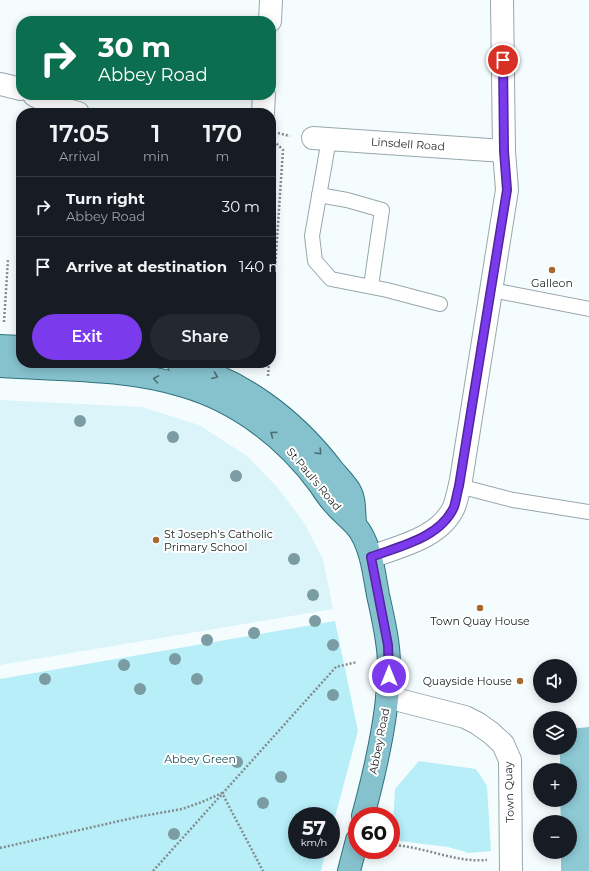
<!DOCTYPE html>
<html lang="en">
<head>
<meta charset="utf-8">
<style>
  :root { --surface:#171b24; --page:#242831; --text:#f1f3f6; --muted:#9ea1a6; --line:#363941; --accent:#7c3aed }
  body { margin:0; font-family:Montserrat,sans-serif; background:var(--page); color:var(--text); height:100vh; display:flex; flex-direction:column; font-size:15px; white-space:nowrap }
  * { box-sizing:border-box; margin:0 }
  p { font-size:13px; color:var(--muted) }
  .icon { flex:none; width:22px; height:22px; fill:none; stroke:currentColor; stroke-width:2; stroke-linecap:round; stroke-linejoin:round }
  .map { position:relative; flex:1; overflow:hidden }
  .sheet { position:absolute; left:16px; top:108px; width:260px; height:260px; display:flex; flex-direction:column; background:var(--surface); border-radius:16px; box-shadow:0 2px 10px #0003 }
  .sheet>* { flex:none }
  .top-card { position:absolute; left:16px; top:16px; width:260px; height:84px; border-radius:16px; box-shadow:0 2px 10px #0003; background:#0b6e4f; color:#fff; overflow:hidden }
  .controls { position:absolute; left:533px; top:659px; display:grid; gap:8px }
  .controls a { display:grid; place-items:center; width:44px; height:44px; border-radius:50%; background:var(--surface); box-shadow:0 2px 10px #0003; font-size:20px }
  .speed { position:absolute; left:288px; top:807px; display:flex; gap:8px; font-size:20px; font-weight:700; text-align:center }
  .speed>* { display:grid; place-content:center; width:52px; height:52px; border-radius:50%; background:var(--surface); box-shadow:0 2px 10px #0003; line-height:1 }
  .speed small { font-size:10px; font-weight:400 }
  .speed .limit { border:6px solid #d22; background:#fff; color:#111 }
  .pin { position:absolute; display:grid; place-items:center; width:34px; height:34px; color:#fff; margin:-17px; border:2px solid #fff; border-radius:50%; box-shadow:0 1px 4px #0007 }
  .me { position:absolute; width:44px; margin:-22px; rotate:0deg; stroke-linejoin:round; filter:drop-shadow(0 0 3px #0008) }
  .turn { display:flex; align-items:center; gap:14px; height:84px; padding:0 16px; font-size:18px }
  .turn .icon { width:52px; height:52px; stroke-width:2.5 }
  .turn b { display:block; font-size:28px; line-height:34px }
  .eta { display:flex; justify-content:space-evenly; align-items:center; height:68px; text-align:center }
  .eta b { font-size:24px; font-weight:600; line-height:28px }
  .primary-button { display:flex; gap:8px; margin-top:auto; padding:8px 16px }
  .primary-button a { flex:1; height:46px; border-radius:24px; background:var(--accent); color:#fff; font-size:16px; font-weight:600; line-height:46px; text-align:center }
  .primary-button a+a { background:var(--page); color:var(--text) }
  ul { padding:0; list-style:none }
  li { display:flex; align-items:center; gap:12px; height:60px; padding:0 16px; border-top:1px solid var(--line) }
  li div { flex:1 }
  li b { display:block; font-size:15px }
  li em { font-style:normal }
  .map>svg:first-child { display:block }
  .built { fill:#daf4f9 }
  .green { fill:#b7eef8 }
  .water { fill:#8dcad6 }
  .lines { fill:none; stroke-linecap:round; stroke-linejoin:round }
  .lane-casing { stroke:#97a8ab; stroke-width:16 }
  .street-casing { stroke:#97a8ab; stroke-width:24 }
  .primary-casing { stroke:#2e727e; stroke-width:24 }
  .path { stroke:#848b8d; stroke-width:2.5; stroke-dasharray:2 2; stroke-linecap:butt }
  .lane { stroke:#fff; stroke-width:14 }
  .street { stroke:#fff; stroke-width:22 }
  .primary { stroke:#86c2cd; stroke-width:22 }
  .tree { fill:#7b9ca2 }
  .oneway { stroke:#4e6d73 }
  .route-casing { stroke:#51269a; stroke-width:10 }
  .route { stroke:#7c3aed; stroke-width:7 }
  .poi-dot { fill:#a8692f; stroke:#fff; stroke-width:1.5 }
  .labels { text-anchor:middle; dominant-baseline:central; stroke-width:4; stroke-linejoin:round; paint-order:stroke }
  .street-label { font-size:11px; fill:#212829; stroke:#fff }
  .poi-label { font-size:11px; fill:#212829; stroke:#fff }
  .park-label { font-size:11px; fill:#184d56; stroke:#fff }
</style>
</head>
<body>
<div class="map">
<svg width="589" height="871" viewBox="0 0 589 871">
  <rect width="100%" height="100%" fill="#f5fcfe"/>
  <polygon class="built" points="0,400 142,407 199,425 247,456 277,487 303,521 323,559 333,609 0,665"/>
  <g class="green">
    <polygon points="335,621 358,731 331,832 331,816 297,816 297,850 326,850 321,871 0,871 0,679"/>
    <polygon points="419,761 476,769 487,786 491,851 469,853 448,847 392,840 395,789"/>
  </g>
  <polygon class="water" points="589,727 589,871 561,871 561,852 570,852 570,822 561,822 560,800 570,800 570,770 560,770 560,748 570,748 570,729"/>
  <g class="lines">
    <g class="lane-casing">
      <g id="lane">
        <polyline points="329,139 312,236 315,261 331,279 387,290 440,304"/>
        <polyline points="319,195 347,200 382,210 371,286"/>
        <polyline points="492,290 589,309"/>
        <polyline points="459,486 513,500 589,512"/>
      </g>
    </g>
    <g class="street-casing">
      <g id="street">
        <polyline points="270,21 271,0"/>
        <polyline points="0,84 21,89"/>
        <polyline points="34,95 59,108 78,113"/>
        <polyline points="263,113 264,95"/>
        <polyline points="313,138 504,151"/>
        <path d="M371,557C400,546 440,538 454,507C457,499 459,489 461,480L507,190L504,151L502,0"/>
        <polyline points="387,697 465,717 477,723 491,733 503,744 510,760 511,871"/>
      </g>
    </g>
    <g class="primary-casing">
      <g id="primary">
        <polyline points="0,346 21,347"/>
        <path d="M178,363C241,378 295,420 333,470C339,477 346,484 350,491C355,499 354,515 355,524"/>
        <path d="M0,366C61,370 125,368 184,386C239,402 286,439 320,485C324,491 329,499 335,505C343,515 355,522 361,533C372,552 374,574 378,595C383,618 389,642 389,665C389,710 375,772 363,816"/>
        <polyline points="349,871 357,840"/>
      </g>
    </g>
    <g class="path">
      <polyline points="278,133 290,136"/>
      <polyline points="271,138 283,150 271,329"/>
      <polyline points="4,322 8,259"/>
      <polyline points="268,376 269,363"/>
      <path d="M391,845C423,846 455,863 487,860"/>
      <polyline points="0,848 137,817 182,809 202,802 222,793 263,871"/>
      <polyline points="153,871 336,667 357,662"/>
    </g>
    <use href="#lane" class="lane"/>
    <use href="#street" class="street"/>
    <use href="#primary" class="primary"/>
  </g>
  <g class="tree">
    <circle cx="80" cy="421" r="6"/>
    <circle cx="173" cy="437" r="6"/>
    <circle cx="236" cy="476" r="6"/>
    <circle cx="294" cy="559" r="6"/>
    <circle cx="313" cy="595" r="6"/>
    <circle cx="315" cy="621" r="6"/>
    <circle cx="254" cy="633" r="6"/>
    <circle cx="207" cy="640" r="6"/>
    <circle cx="333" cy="645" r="6"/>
    <circle cx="175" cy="659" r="6"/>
    <circle cx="124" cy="665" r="6"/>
    <circle cx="45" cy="679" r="6"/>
    <circle cx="197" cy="679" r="6"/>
    <circle cx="140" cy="689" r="6"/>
    <circle cx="333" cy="695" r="6"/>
    <circle cx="237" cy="762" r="6"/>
    <circle cx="281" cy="777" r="6"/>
    <circle cx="263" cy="803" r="6"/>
    <circle cx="174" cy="834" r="6"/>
  </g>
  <defs><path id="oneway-chevron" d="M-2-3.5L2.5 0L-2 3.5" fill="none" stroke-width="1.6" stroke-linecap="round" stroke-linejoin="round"/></defs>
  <g class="oneway">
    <use href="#oneway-chevron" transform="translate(215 376) rotate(22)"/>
    <use href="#oneway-chevron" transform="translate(156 379) rotate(-170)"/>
    <use href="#oneway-chevron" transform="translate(273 434) rotate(-143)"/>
    <use href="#oneway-chevron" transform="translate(319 452) rotate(47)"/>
  </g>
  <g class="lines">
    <g class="route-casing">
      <path id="route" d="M389,676L388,645L371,557C400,546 440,538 454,507C456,501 457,493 459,486L507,190L504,151L503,60"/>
    </g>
    <use href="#route" class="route"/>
  </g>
  <g class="poi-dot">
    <circle cx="552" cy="270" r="4"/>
    <circle cx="156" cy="540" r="4"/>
    <circle cx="480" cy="608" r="4"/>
    <circle cx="520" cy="681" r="4"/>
  </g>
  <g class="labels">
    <g class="street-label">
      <text transform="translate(408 144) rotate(4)">Linsdell Road</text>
      <text transform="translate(314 479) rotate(50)">St Paul's Road</text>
      <text transform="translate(379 741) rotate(-79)">Abbey Road</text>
      <text transform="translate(509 792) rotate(-92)">Town Quay</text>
    </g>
    <g class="poi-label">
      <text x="552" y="283">Galleon</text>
      <text x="164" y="534" text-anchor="start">St Joseph's Catholic<tspan x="164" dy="13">Primary School</tspan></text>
      <text x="480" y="621">Town Quay House</text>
      <text x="512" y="681" text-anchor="end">Quayside House</text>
    </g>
    <g class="park-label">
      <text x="200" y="759">Abbey Green</text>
    </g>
  </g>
</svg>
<div class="controls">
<a><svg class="icon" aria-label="sound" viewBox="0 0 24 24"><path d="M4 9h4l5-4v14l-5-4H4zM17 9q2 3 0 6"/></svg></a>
<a><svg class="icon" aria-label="layers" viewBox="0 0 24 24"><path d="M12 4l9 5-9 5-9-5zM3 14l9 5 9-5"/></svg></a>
<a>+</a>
<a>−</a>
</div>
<div class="speed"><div>57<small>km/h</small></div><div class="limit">60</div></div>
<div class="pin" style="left:503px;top:60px;background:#d93025"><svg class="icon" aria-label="arrive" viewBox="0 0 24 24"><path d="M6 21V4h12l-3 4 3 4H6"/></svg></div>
<svg class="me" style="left:389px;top:676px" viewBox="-20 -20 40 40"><circle r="17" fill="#7c3aed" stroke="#fff" stroke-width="3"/><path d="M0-11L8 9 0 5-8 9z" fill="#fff"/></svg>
<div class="top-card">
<div class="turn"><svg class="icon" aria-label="right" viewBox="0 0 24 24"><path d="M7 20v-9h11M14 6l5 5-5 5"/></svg><div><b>30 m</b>Abbey Road</div></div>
</div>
<section class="sheet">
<div class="eta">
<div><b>17:05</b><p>Arrival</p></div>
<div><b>1</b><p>min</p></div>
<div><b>170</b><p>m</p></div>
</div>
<ul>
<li><svg class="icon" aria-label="right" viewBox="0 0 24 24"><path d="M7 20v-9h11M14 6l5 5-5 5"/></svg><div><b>Turn right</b><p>Abbey Road</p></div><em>30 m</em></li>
<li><svg class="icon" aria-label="arrive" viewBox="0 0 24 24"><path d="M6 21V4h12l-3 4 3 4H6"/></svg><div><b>Arrive at destination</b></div><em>140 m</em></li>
</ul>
<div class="primary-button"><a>Exit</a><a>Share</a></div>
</section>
</div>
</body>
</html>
